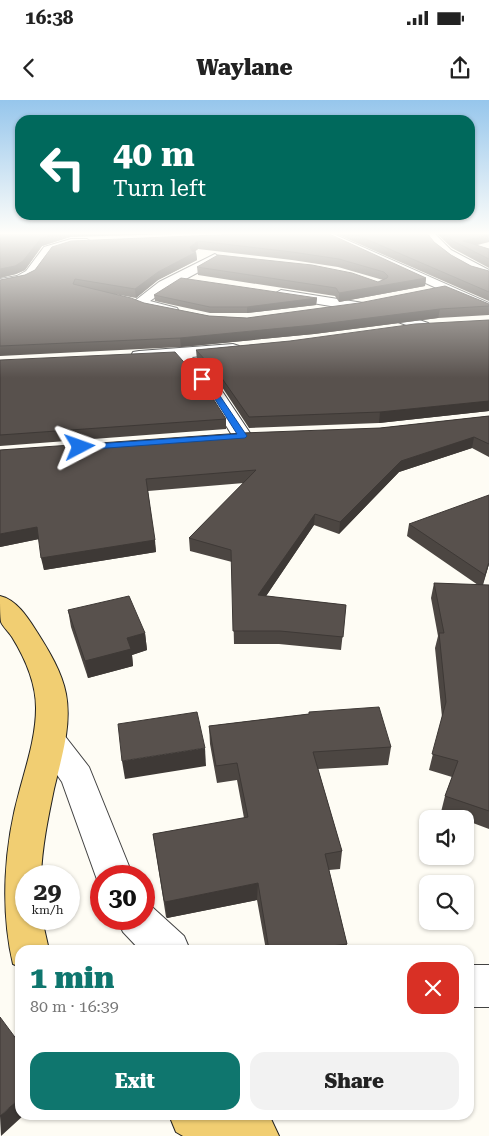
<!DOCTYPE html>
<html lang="en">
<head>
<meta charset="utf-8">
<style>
  :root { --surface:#fff; --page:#f2f2f2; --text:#222; --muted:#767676; --accent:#0f766e }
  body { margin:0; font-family:"Roboto Serif",serif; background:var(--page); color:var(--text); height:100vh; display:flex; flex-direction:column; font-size:19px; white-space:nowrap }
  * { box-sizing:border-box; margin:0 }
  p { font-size:16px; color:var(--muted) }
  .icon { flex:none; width:28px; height:28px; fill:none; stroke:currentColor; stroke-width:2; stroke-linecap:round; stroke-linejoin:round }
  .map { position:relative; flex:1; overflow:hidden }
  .drawer { position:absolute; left:15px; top:845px; width:459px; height:175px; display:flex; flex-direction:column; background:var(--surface); border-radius:15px; box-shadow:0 1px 4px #0004 }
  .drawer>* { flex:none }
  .guide { position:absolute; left:15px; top:15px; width:460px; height:105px; border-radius:15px; box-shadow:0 1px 4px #0004; background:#00695c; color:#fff; overflow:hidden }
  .tools { position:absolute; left:419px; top:710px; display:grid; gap:10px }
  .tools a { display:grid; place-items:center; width:55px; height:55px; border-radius:10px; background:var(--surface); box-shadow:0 1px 4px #0004; font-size:25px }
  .speed { position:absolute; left:15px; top:765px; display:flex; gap:10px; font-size:25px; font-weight:700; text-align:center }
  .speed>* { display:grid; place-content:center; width:65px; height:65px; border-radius:50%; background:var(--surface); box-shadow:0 1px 4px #0004; line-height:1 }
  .speed small { font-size:12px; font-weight:400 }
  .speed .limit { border:8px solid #d22; background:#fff; color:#111 }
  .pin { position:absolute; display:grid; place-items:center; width:42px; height:42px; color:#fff; margin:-21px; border-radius:10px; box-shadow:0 2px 8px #0006 }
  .me { position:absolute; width:55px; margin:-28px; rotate:86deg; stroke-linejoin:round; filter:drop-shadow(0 0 4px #0008) }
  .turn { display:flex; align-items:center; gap:18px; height:105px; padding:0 15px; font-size:22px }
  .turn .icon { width:65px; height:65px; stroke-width:2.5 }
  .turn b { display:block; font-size:35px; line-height:42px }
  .round { display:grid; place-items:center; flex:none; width:52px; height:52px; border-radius:15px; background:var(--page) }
  .headline { display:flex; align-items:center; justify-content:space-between; height:85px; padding:0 15px }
  h1 { font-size:30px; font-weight:800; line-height:38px; color:var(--accent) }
  .button { display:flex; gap:10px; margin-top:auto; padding:10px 15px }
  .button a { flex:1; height:58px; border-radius:15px; background:var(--accent); color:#fff; font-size:20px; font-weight:800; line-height:58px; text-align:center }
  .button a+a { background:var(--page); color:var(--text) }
  .status { display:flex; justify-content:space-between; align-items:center; height:35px; padding:0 25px; background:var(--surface); direction:ltr }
  .status svg { height:14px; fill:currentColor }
  header { display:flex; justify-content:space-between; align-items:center; height:65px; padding:0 15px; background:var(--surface); font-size:22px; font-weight:800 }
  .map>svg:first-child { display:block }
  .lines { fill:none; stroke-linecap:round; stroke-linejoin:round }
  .street-casing { stroke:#434343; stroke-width:2 }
  .primary-casing { stroke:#212121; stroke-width:2 }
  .street { fill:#fff; fill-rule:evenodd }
  .primary { fill:#f1ce72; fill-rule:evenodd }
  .wall { fill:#4c4642 }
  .shaded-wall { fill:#3e3936 }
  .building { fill:#58514d; stroke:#3e3936 }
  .route { fill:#1a73e8; stroke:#114b97 }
</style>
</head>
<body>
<div class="status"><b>16:38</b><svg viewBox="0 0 49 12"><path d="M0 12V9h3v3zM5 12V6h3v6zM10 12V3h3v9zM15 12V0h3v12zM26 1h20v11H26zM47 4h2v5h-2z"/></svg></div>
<header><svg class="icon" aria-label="back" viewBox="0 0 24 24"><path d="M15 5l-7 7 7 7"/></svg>Waylane<svg class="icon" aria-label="share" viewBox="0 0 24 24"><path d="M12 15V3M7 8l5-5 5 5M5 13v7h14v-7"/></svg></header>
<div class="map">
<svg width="489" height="1036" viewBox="0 0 489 1036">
  <rect width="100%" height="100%" fill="#fefcf4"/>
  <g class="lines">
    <g class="street-casing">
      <g id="street">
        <polygon points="316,133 331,133 489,203 489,212"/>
        <path d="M423,133H434L451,150L489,170V179C465,173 434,154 423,133Z"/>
        <path d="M71,139H87L93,143C86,151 63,145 52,153C48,156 44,164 41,169C31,183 16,184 0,187V179L17,176L26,171L44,147Z"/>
        <polygon points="215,154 221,158 219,161 169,188 150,201 177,208 179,211 177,214 172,215 134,206 132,203 159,182"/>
        <polygon points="281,190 376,205 428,223 431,226 428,229 423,231 373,213 276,197 274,194"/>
        <polygon points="233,244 239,246 241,249 239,252 192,257 220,288 252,336 249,340 242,342 235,340 207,295 175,258 139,261 133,260 131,256 133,252 139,251"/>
        <polygon points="49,628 61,631 89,667 133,776 101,776 100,788 62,682 33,640 37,631"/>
        <polygon points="144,803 151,806 184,836 190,850 140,850 123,832 117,819 144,819"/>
        <rect x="469" y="865" width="20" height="42"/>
      </g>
    </g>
    <g class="primary-casing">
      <g id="primary">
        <path d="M0,496C17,500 28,518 37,532C49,551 62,572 66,594C72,626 61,659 54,689C48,718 42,747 41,776H26V819H42L49,850H20V867L13,864C0,809 4,745 20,689C27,663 36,636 36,608C36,583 25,558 12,537C9,532 3,527 1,522C0,516 0,503 0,496Z"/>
        <polygon points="169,1015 263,1015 271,1019 279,1036 183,1036 176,1032"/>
      </g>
    </g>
    <use href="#street" class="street"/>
    <use href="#primary" class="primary"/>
  </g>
  <g class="wall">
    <polygon points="0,133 211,133 70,137 42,146 25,170 16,174 0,178"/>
    <polygon points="263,133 426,178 425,186 339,202 335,196 198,175 197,167 378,182 383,180 338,167 292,160 198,149 194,152 196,152 197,160 158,180 136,198 114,194 144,203 209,216 247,218 489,204 489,215 438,218 314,234 181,247 0,256 0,180 25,175 35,170 52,147"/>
    <polygon points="334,133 427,133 434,142 451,155 471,166 489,171 489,201"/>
    <polygon points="436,133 489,133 476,145 489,149 489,168 452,148"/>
    <polygon points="154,195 317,198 316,205 247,213 210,213 155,201"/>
    <polygon points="489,220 489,311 379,323 249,328 222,287 197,260 196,250 290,241"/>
    <polygon points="0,260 226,319 226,329 0,346"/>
    <polygon points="489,316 489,357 472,348 399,372 339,434 314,425 266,496 346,505 341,550 279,544 234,544 232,462 190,451 189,438 244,383 148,391 156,452 44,470 39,439 0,447 0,350 380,328"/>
    <polygon points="409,424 489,464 483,485 489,486 489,729 465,720 465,719 460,719 441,712 445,696 452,677 429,670 442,617 435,548 438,536 431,498 434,483 478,485 407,436"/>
    <polygon points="68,510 145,533 147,550 132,555 133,566 88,578 71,527"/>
    <polygon points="309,612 391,647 388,665 318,669 342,751 340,769 329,770 347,844 346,850 266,850 257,800 167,818 166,817 153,734 244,718 237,680 217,683 210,644 209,626 309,614"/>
  </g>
  <g class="shaded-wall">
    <polygon points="60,133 70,133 70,137 42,146 25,170 16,174 0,178 0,169 41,138"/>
    <polygon points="489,135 489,142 466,148 463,141"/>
    <polygon points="198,141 198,149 190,155 190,147"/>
    <polygon points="196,152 197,160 158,180 136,198 135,189 158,172"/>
    <polygon points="426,178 425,186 339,202 339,193"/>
    <polygon points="317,198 316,205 247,213 247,207"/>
    <polygon points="440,209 438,218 314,234 181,247 180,238"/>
    <polygon points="489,301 489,311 379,323 380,312"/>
    <polygon points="474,337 472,348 399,372 339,434 340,422 401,361"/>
    <polygon points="315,414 314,425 258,508 258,495"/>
    <polygon points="37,427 39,439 0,447 0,434"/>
    <polygon points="155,440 156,452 44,470 41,458"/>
    <polygon points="489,462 489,464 482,487 485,475"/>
    <polygon points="145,533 147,550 132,555 133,566 88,578 85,561 127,538"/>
    <polygon points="205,648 206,666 125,679 122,661"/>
    <polygon points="258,783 257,800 167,818 165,802"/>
    <polygon points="20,998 20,1015 24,1015 1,1036 0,1016"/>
  </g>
  <g class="building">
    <polygon points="0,133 60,133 41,138 23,161 15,166 0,169"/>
    <polygon points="263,133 327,133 426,178 339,193 336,188 197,167 218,155 312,165 352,173 378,182 387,178 388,176 384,172 339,159 292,152 198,141 190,147 192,151 196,152 158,172 135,189 75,179 73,184 131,198 144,203 209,216 247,218 359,203 445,186 489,204 489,206 440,209 314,225 180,238 0,246 0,180 25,175 35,170 52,147 71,141"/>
    <polygon points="352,133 427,133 434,142 451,155 471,166 489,171 489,192"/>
    <polygon points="445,133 489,133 489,135 463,141 489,149 489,159 453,141"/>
    <polygon points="181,178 317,198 247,207 210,207 154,195"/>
    <polygon points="489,220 489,301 380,312 249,317 221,277 196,250 290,241 415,224"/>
    <polygon points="175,252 205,286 226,319 0,335 0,260"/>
    <polygon points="489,316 489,344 474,337 401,361 340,422 315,414 258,495 346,505 343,537 280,531 233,531 231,450 189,438 256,370 146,379 155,440 41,458 37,427 0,434 0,350 242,333 380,328"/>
    <polygon points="489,395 489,462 485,475 409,424"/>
    <polygon points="434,483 489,485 489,711 445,696 458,661 432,654 446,602 439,533 444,533"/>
    <polygon points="129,496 145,533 127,538 131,549 85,561 68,510"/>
    <polygon points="379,607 391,647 313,652 342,751 325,754 347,844 299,850 269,850 258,783 165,802 164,800 153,734 248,717 237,663 216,666 209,626 309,614 309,612"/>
    <polygon points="197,612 205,648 122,661 118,624"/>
    <polygon points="0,917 20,944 20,998 0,1016"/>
  </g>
  <linearGradient id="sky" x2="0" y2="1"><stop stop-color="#96c6ec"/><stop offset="0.48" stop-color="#fffefa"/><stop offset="1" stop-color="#fffefa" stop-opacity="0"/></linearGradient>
  <rect width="489" height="278" fill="url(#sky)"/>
  <polygon class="route" points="200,278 205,278 216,290 247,336 245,338 80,350 76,347 80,345 237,334 211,293 199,279"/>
</svg>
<div class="tools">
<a><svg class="icon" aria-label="sound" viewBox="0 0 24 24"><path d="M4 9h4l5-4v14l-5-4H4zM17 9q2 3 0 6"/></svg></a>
<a><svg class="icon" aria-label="search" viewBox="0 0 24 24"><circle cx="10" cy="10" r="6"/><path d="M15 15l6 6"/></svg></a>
</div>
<div class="speed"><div>29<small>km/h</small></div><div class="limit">30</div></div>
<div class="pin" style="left:202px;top:279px;background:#d93025"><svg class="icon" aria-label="arrive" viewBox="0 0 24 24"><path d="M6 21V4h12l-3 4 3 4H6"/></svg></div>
<svg class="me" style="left:80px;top:347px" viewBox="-20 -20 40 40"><path d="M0-17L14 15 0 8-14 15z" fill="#1a73e8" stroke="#fff" stroke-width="4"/></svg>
<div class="guide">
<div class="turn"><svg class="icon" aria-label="left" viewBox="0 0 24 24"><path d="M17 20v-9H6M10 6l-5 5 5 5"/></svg><div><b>40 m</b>Turn left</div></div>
</div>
<section class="drawer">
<div class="headline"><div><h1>1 min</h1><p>80 m · 16:39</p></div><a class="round" style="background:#d93025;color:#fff"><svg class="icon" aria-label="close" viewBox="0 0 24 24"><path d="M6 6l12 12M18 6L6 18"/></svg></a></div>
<div class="button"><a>Exit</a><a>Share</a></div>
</section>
</div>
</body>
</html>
